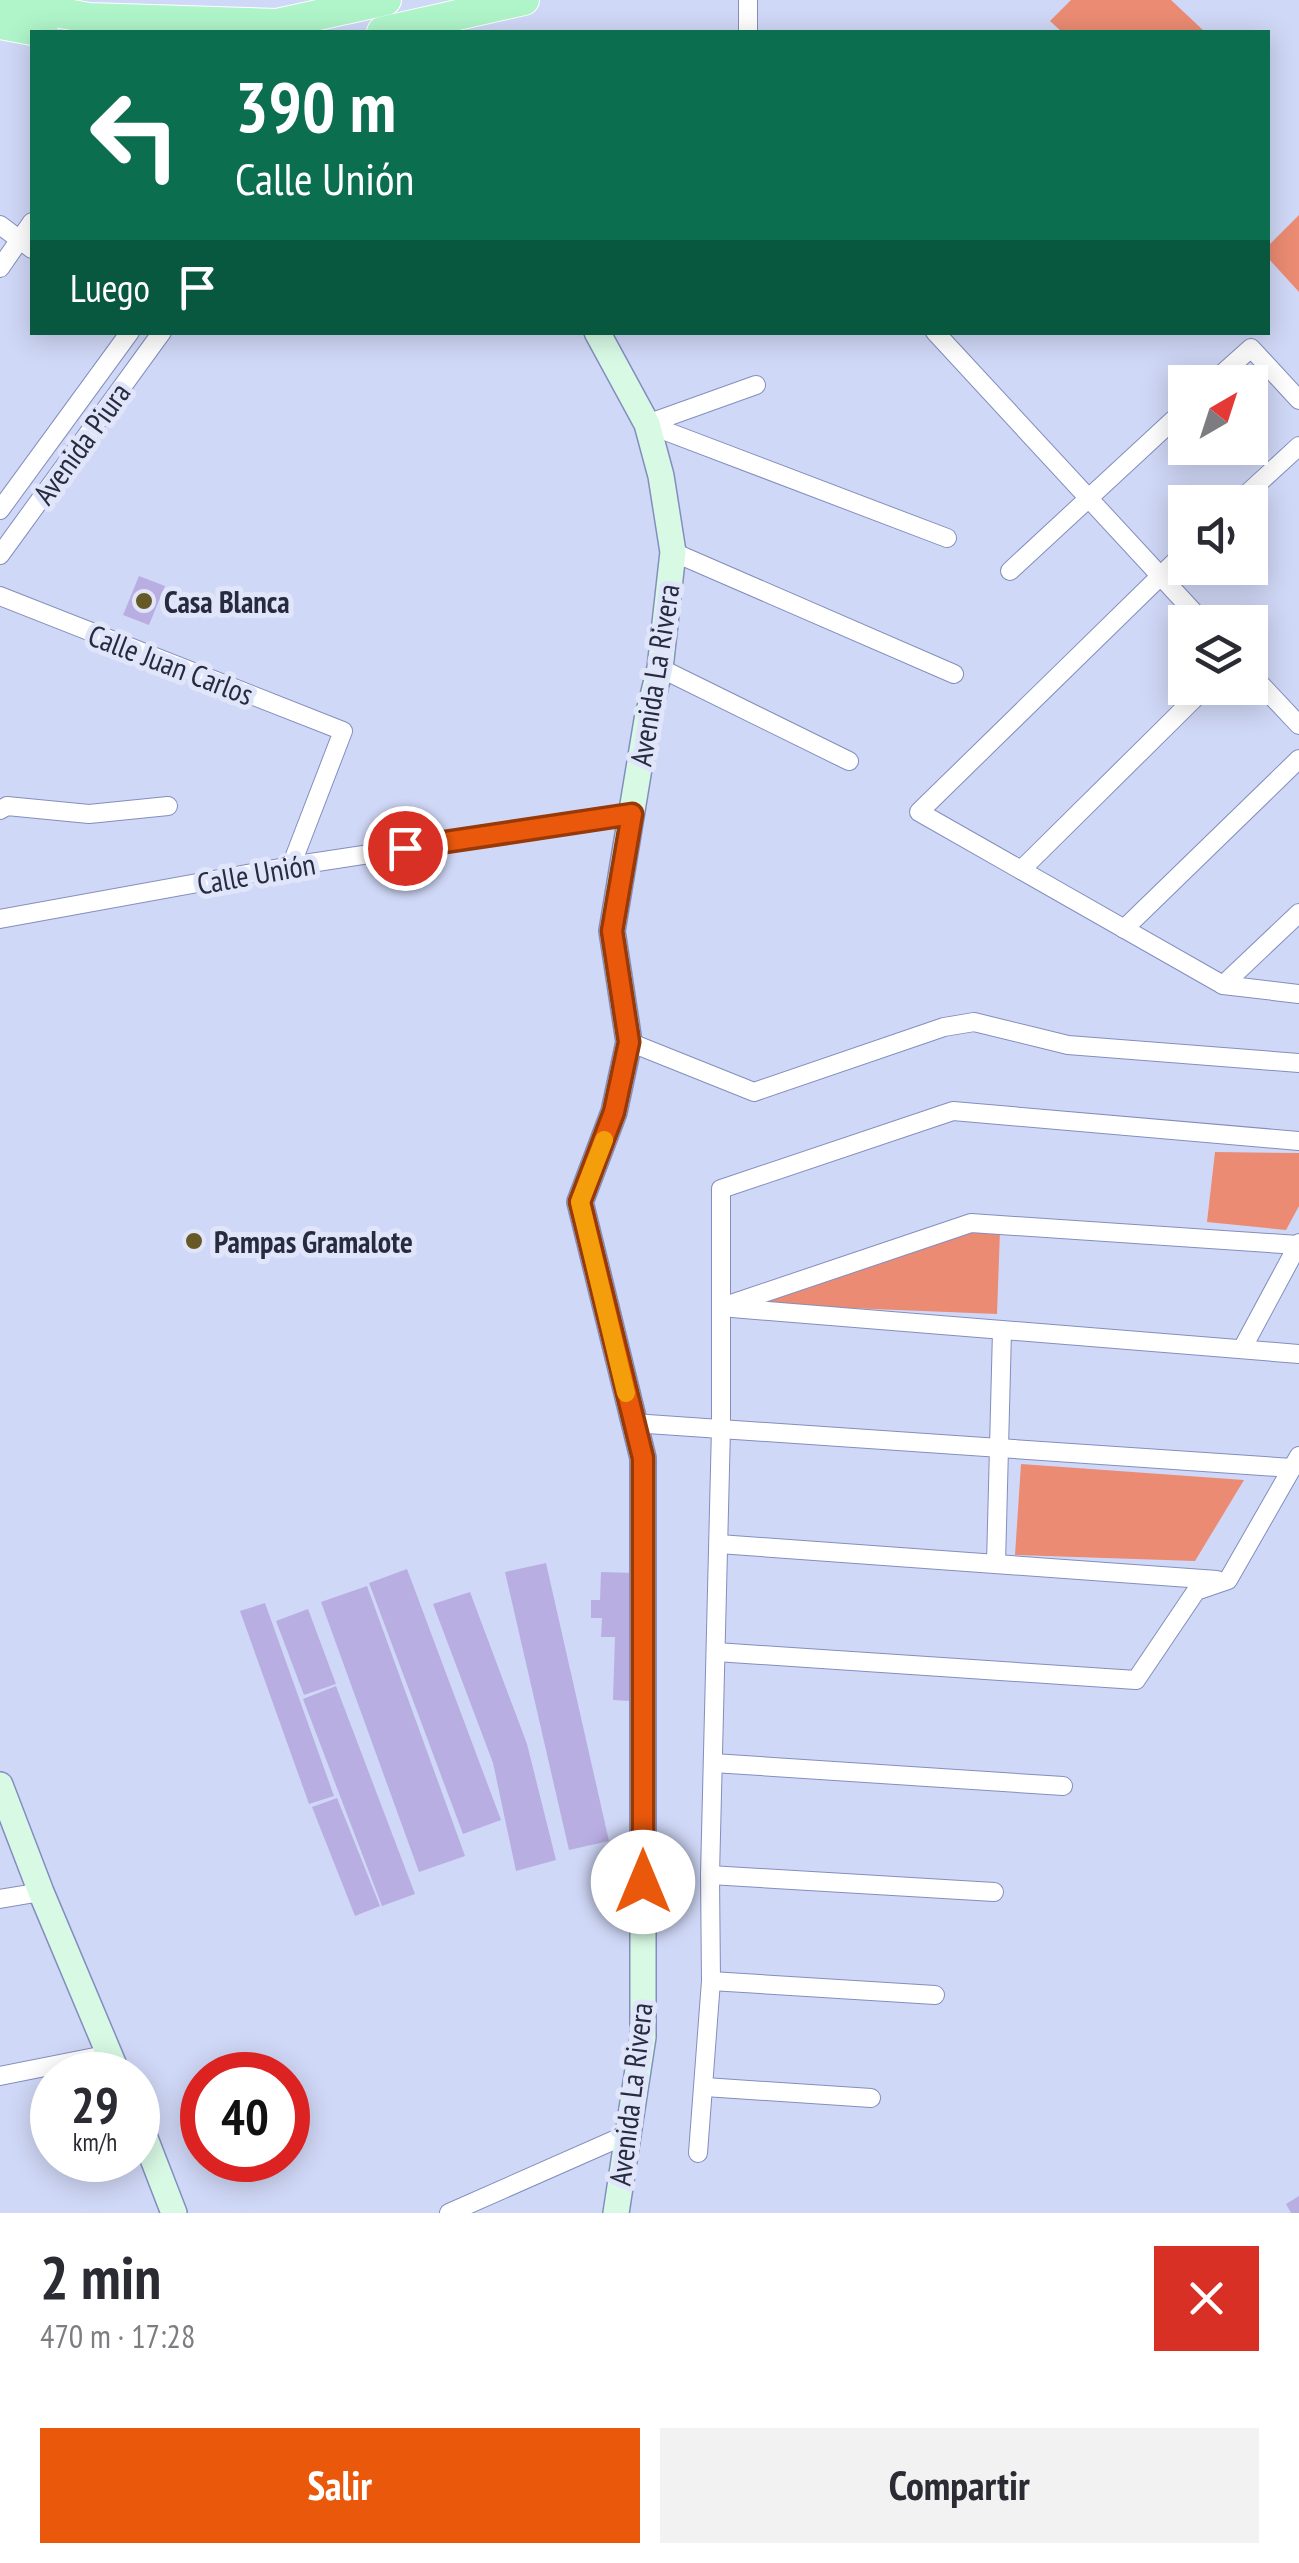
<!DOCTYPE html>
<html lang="es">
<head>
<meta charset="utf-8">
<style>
  :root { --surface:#fff; --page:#f2f2f3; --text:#2b2b33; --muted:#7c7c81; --accent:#ea580c }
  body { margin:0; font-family:"PT Sans Narrow",sans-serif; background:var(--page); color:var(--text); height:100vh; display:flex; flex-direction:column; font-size:38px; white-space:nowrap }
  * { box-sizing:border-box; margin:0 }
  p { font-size:32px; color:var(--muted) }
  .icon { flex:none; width:55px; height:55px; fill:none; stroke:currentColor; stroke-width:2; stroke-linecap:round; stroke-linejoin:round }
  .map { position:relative; height:2213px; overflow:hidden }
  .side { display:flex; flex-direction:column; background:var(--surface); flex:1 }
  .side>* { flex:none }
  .banner { position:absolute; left:30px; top:30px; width:1240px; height:305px; border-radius:0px; box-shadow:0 5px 25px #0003; background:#0b6e4f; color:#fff; overflow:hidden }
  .needle { width:65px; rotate:39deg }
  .fabs { position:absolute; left:1168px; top:365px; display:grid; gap:20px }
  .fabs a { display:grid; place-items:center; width:100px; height:100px; border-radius:0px; background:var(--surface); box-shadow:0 5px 25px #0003; font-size:50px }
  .speed { position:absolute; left:30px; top:2052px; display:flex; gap:20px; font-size:50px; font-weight:700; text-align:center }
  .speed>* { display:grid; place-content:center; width:130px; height:130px; border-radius:50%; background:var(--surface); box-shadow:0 5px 25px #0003; line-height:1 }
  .speed small { font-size:25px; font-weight:400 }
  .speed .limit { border:15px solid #d22; background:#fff; color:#111 }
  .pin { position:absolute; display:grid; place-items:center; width:85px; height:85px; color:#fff; margin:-42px; border:5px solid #fff; border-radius:50%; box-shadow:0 2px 10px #0007 }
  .me { position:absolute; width:110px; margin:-55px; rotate:0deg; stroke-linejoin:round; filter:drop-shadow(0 0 8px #0008) }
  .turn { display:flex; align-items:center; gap:35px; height:210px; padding:0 40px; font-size:45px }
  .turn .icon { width:130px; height:130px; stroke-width:2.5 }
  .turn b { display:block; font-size:70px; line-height:85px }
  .then { display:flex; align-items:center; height:95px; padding:0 40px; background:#0003; gap:20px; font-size:38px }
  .round { display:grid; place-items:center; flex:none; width:105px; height:105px; border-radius:0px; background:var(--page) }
  .overview { display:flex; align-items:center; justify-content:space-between; height:170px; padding:0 40px }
  h1 { font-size:60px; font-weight:600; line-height:75px }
  .primary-button { display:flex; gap:20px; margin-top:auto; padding:20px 40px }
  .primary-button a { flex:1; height:115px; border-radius:0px; background:var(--accent); color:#fff; font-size:40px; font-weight:600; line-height:115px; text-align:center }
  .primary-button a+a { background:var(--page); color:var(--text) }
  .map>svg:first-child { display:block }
  .green { fill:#eb8b73 }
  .building { fill:#b9aee2 }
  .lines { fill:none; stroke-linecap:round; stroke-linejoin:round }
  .street-casing { stroke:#838ebe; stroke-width:20 }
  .secondary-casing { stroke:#838ebe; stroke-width:28 }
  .primary-casing { stroke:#fff; stroke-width:32 }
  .street { stroke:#fff; stroke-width:18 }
  .secondary { stroke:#d8fae5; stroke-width:25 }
  .primary { stroke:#b0f5ca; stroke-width:30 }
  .route-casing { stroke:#983908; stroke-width:25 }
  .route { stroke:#ea580c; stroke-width:18 }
  .slow { stroke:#f59e0b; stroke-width:18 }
  .poi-dot { fill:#675926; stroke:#e0e5fa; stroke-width:4 }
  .labels { text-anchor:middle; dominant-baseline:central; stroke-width:10; stroke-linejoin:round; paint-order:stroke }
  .street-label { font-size:30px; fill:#272b3f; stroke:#e0e5fa }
  .poi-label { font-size:30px; font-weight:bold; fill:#272b3f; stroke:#e0e5fa; text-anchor:start }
</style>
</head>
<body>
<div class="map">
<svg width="1299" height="2213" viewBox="0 0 1299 2213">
  <rect width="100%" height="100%" fill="#d0d8f7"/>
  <g class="green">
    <polygon points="1071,0 1171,0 1205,32 1062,32 1050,21"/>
    <polygon points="1299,215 1299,292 1268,258 1268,246"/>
    <polygon points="1215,1152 1299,1153 1299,1206 1286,1230 1207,1222"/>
    <polygon points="974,1228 1000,1231 997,1314 750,1304"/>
    <polygon points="1021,1464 1244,1480 1195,1561 1015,1555"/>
  </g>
  <g class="building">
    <polygon points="139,576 165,586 149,625 123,615"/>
    <polygon points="546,1563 609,1841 569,1850 505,1572"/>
    <polygon points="407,1569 501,1820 463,1834 369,1583"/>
    <polygon points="601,1572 634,1573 630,1701 613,1700 615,1637 601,1637 602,1618 591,1618 591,1600 600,1600"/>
    <polygon points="367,1586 465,1856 419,1872 321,1602"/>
    <polygon points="470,1592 527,1744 556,1860 516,1871 493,1763 433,1604"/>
    <polygon points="265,1603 334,1796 309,1804 240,1611"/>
    <polygon points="308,1609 336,1684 304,1695 276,1621"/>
    <polygon points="336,1686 415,1894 382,1906 303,1699"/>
    <polygon points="337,1798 380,1906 355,1916 312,1807"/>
    <polygon points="1299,2196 1299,2213 1291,2213 1286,2204"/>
  </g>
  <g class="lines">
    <g class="street-casing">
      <g id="street">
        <polyline points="748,0 748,32"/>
        <polyline points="0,225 32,249"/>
        <polyline points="0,268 32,222"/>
        <polyline points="935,332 1203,622"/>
        <polyline points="1213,382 1251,348 1299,400"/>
        <polyline points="647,424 947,538"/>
        <polyline points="647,424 756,385"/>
        <polyline points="1238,502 1299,446"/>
        <polyline points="0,510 130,332"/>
        <polyline points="673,552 954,674"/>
        <polyline points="1185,552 919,812 1223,985 1299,994"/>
        <polyline points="0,555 162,332"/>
        <polyline points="1010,571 1185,409"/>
        <polyline points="0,596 343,731 291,866"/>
        <polyline points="660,668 849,761"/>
        <polyline points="1250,673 1299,725"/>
        <polyline points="0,810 7,806 89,814 168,806"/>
        <polyline points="1021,870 1205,688"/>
        <polyline points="0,919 291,866 631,814"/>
        <polyline points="1124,929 1299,759"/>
        <polyline points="1223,985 1299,913"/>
        <polyline points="629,1042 754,1092 944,1027 974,1022 1068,1045 1299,1063"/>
        <polyline points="722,1307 971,1223 1298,1245"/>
        <polyline points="732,1308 1299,1354"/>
        <polyline points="1242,1349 1299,1243"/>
        <polyline points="633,1423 1292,1468"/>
        <polyline points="719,1544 1217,1580"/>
        <polyline points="996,1564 1002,1331"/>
        <polyline points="716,1652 1136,1680 1196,1591 1228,1580 1299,1456"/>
        <polyline points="713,1763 1063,1786"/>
        <polyline points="710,1875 994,1892"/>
        <polyline points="0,1899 41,1892"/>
        <polyline points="711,1981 935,1995"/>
        <polyline points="0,2076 110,2054"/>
        <polyline points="705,2087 871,2098"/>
        <polyline points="698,2153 711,1981 710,1875 721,1428 721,1189 953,1111 1299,1141"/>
        <polyline points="449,2213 628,2134"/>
      </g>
    </g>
    <g class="secondary-casing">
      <g id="secondary">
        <polyline points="597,332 647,424 661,476 673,552 660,668 647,720 612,931 629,1042 614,1112 580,1202 643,1458 643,2037 616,2213"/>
        <polyline points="0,1785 41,1892 118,2075"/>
        <polyline points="138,2120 174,2213"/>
      </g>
    </g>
    <g class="primary-casing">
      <g id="primary">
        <polyline points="0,2 89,18 277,24 386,0"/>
        <polyline points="0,24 43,32"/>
        <polyline points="382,32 524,0"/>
      </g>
    </g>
    <use href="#street" class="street"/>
    <use href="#secondary" class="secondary"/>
    <use href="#primary" class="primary"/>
  </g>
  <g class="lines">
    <g class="route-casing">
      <polyline id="route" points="405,848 632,814 612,931 629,1042 614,1112 580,1202 643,1458 643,1882"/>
    </g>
    <use href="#route" class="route"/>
    <polyline class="slow" points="604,1140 580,1202 626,1393"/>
  </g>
  <g class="poi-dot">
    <circle cx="144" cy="601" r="10"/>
    <circle cx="194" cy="1241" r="10"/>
  </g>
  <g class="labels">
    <g class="street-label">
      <text transform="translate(81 443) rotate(-54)">Avenida Piura</text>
      <text transform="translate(171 664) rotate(21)">Calle Juan Carlos</text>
      <text transform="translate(654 675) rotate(-81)">Avenida La Rivera</text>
      <text transform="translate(256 873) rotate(-10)">Calle Unión</text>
      <text transform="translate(630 2094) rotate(-83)">Avenida La Rivera</text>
    </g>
    <g class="poi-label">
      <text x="164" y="601">Casa Blanca</text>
      <text x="214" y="1241">Pampas Gramalote</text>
    </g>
  </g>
</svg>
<div class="fabs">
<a><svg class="needle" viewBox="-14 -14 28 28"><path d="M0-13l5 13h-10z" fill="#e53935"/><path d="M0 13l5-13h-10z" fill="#7c7c81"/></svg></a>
<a><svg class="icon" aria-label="sound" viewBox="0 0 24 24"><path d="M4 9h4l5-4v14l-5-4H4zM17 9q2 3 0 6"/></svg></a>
<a><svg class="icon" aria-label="layers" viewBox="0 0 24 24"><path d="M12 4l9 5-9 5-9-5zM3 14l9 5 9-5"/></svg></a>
</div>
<div class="speed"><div>29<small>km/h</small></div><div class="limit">40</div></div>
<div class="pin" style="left:405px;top:848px;background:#d93025"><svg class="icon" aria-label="arrive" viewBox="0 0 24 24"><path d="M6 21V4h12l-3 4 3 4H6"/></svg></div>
<svg class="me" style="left:643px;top:1882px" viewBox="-20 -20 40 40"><circle r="19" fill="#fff"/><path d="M0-13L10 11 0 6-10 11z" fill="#ea580c"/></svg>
<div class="banner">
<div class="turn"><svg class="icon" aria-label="left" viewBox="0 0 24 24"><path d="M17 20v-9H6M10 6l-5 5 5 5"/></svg><div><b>390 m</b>Calle Unión</div></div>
<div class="then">Luego<svg class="icon" aria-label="arrive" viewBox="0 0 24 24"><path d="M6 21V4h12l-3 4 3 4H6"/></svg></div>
</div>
</div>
<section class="side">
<div class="overview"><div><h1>2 min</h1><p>470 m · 17:28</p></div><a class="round" style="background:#d93025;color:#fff"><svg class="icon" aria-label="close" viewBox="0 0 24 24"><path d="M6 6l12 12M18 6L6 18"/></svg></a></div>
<div class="primary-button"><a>Salir</a><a>Compartir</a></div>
</section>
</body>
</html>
